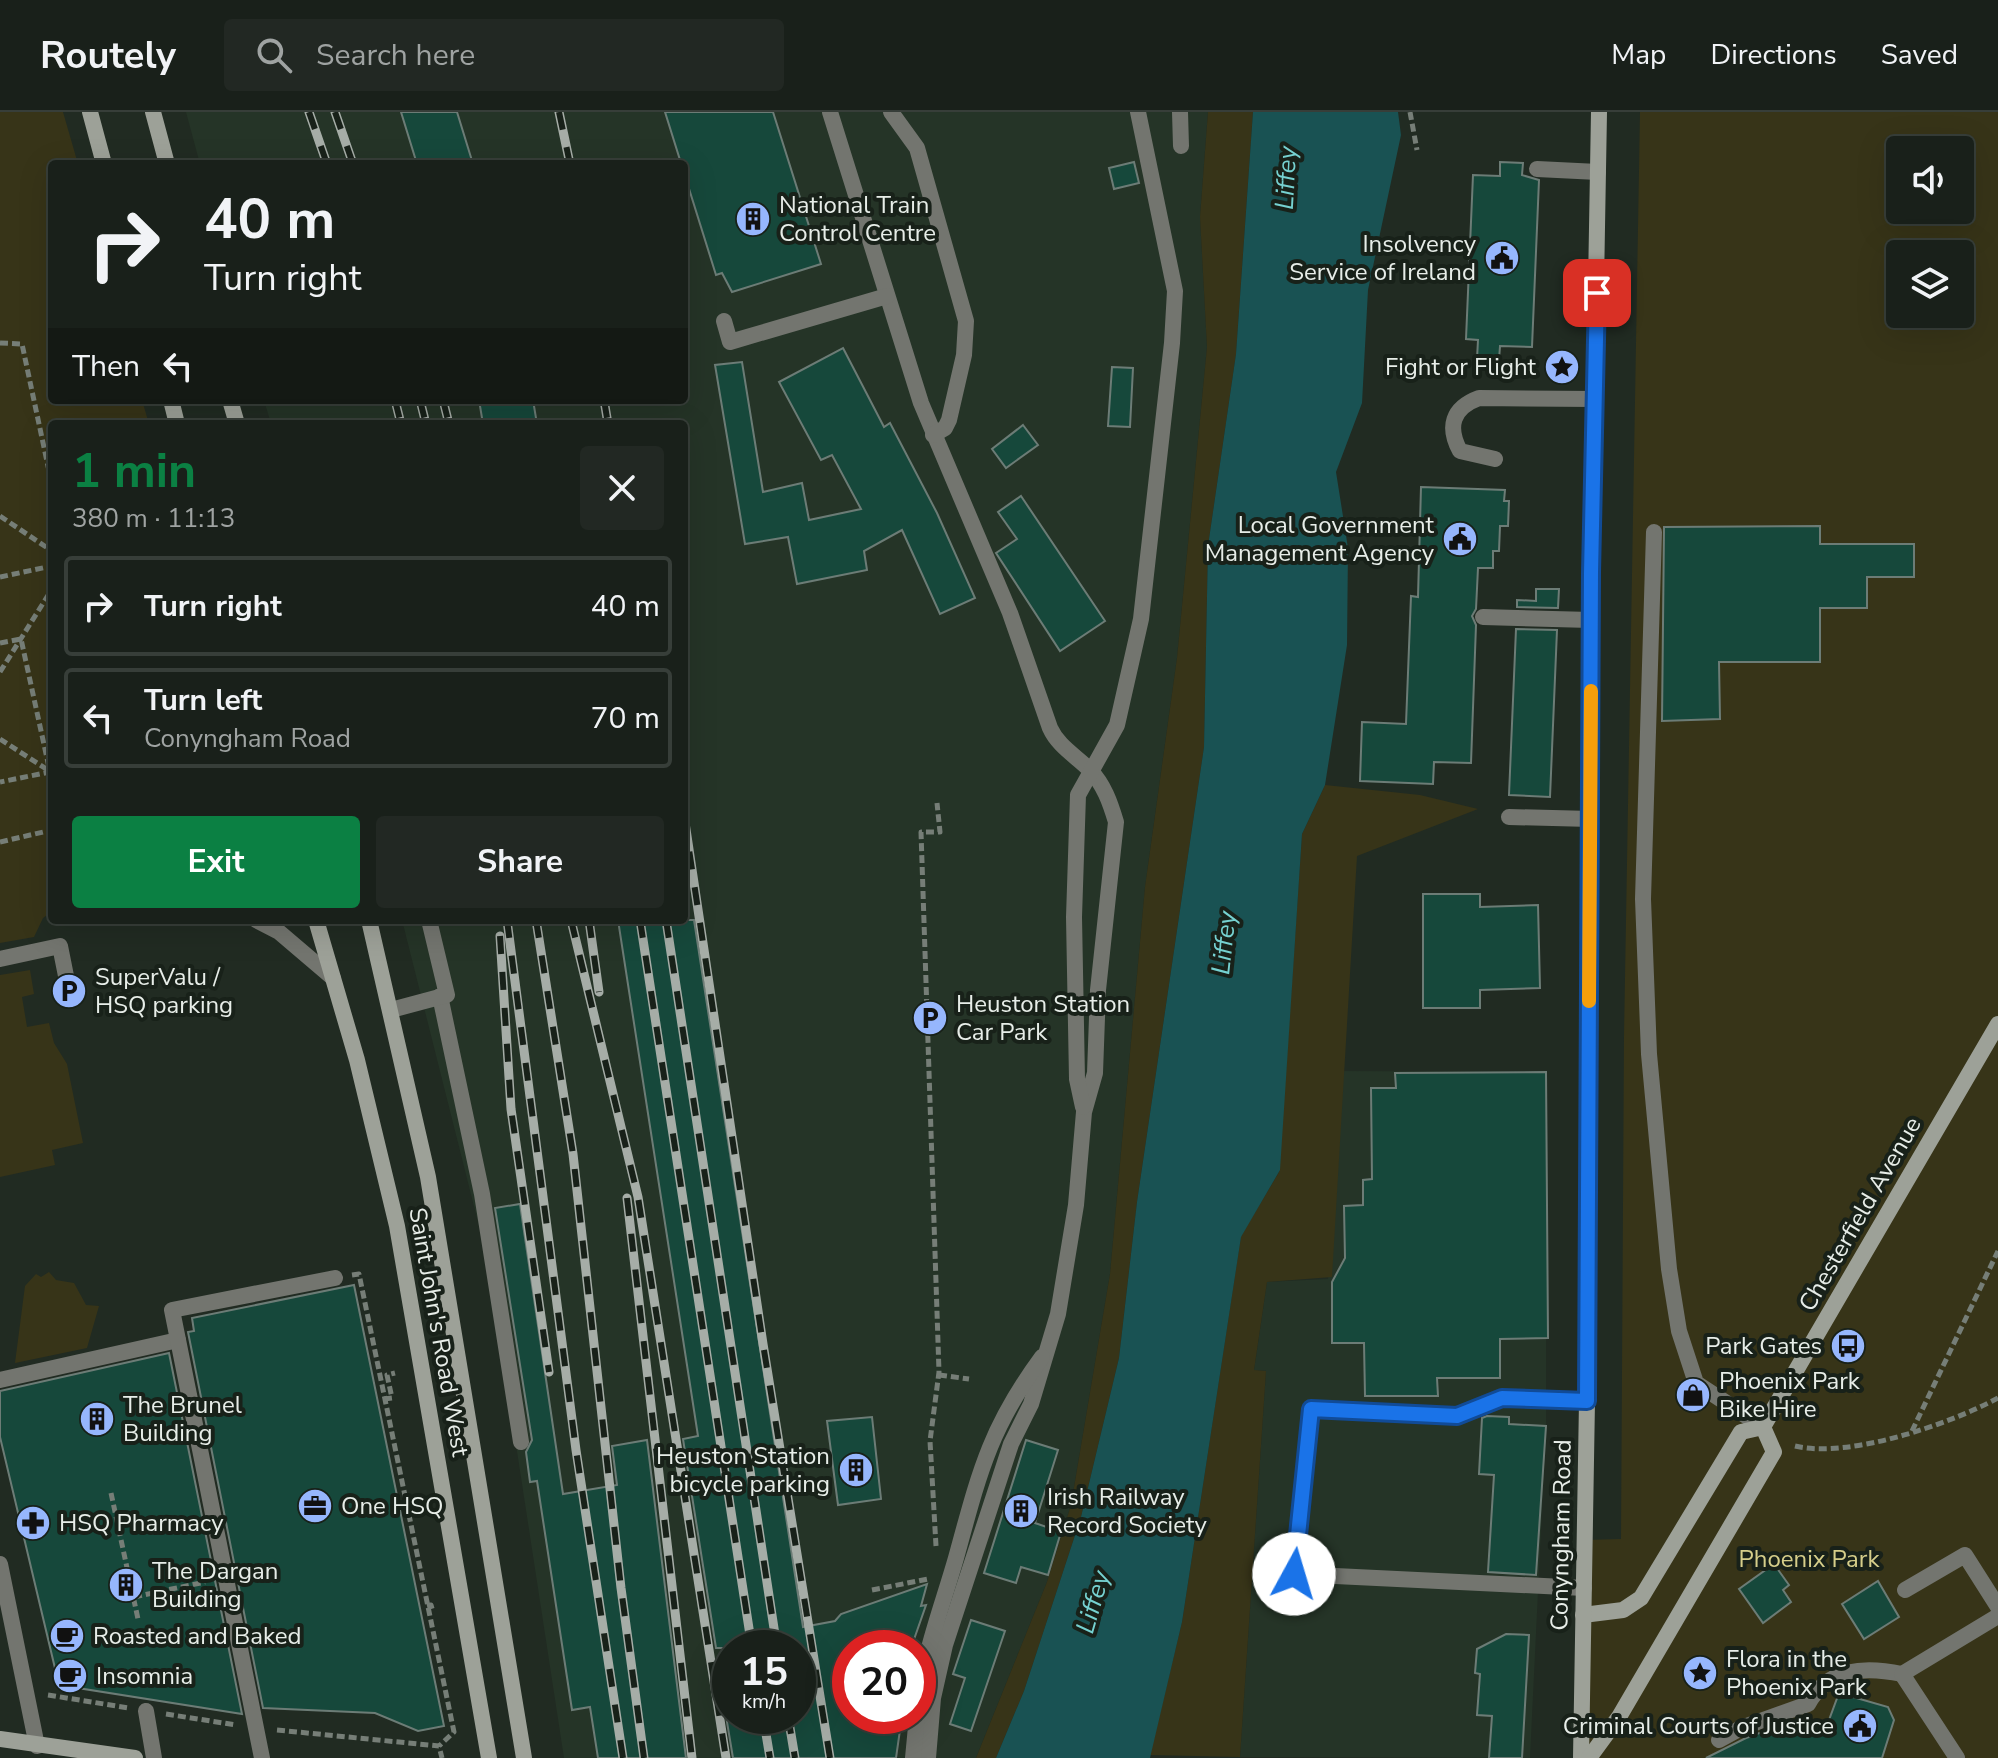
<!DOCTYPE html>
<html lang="en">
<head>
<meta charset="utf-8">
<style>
  :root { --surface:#19201a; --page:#222823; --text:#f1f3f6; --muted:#9fa3a2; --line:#373e39; --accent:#0b8043 }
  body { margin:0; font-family:"Nunito Sans",sans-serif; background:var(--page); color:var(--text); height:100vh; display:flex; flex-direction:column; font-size:30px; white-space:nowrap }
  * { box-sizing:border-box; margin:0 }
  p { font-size:26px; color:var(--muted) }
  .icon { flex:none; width:44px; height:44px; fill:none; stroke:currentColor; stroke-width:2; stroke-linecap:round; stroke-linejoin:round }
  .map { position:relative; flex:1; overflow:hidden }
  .sheet { position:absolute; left:48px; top:308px; width:640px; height:504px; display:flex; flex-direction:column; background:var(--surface); border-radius:8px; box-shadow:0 8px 32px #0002,0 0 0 2px var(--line) }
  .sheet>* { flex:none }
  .banner { position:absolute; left:48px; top:48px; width:640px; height:244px; border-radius:8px; box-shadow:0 8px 32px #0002,0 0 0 2px var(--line); background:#19201a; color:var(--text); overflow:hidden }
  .tools { position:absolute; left:1886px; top:24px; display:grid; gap:16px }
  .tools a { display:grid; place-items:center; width:88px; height:88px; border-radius:8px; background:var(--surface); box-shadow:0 8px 32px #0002,0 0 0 2px var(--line); font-size:40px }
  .speed { position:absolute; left:712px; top:1518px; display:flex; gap:16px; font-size:40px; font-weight:700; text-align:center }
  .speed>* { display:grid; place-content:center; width:104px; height:104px; border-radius:50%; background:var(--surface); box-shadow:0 8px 32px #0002,0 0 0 2px var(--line); line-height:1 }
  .speed small { font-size:20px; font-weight:400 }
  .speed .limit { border:12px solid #d22; background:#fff; color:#111 }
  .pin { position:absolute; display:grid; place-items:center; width:68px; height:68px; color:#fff; margin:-34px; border-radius:16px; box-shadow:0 4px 12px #0006 }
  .me { position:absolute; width:88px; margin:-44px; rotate:6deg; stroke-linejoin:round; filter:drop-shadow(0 0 6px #0008) }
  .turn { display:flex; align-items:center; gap:28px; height:168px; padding:0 24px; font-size:36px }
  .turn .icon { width:104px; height:104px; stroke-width:2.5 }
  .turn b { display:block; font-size:56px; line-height:68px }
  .then { display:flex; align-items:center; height:76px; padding:0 24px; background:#0003; gap:16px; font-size:30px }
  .round { display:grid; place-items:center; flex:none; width:84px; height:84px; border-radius:8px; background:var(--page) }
  .overview { display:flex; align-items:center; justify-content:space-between; height:136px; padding:0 24px }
  h1 { font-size:48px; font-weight:700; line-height:60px; color:var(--accent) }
  .button { display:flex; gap:16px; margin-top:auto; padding:16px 24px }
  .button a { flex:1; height:92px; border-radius:8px; background:var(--accent); color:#fff; font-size:32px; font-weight:700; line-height:92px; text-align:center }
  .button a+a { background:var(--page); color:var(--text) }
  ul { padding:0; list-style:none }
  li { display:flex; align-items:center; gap:24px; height:100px; margin:0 16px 12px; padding:0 8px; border:4px solid var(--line); border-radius:8px }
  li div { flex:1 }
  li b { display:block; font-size:30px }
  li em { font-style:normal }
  header { display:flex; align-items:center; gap:48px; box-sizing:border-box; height:112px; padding:0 40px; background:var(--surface); border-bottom:2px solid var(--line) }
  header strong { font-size:38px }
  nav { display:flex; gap:44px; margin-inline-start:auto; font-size:28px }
  .search { width:560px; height:72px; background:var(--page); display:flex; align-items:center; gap:20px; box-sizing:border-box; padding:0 28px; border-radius:8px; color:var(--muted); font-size:30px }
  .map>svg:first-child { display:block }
  .built { fill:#253427; fill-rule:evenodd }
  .green { fill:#373418; fill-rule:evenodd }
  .water { fill:#195253 }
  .building { fill:#16483b; stroke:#6c7c76; stroke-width:2 }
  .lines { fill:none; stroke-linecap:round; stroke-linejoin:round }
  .path { stroke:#767e77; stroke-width:5; stroke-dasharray:8 4; stroke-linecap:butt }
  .lane { stroke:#73756f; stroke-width:16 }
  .street { stroke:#73756f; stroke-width:16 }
  .secondary { stroke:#9da198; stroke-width:16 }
  .rail-casing { stroke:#a6ada7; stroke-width:9 }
  .rail { stroke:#182119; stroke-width:6; stroke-dasharray:18; stroke-linecap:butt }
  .route-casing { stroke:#114b97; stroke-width:20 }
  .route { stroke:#1a73e8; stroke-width:14 }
  .slow { stroke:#f59e0b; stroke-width:14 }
  .labels { text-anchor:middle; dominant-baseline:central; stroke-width:8; stroke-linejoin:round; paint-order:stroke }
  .poi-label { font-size:24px; fill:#e7ede8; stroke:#182119; text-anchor:start }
  .street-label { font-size:24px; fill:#e7ede8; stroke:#182119 }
  .park-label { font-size:24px; fill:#d6ce8a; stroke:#182119 }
  .water-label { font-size:26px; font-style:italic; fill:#76d2d1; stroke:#182119 }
</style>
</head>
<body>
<header>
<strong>Routely</strong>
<div class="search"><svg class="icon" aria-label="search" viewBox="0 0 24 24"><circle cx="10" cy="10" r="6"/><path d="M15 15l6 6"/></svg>Search here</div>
<nav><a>Map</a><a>Directions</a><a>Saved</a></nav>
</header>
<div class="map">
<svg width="1998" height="1646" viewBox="0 0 1998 1646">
  <rect width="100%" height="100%" fill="#212b22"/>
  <g class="built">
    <path d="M186,0H1208L1200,105L1207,235L1177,546L1145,775L1110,1162L1071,1393L1047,1470L976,1646H564L488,1150L402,808H684V312H271L264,288H684V52H200ZM730,1536H798V1604H730ZM850,1536H918V1604H850Z"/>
    <polygon points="1342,959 1546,960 1546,1314 1530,1646 1240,1645 1266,1259 1254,1258 1267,1170 1328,1167"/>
  </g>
  <g class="green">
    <polygon points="0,0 63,0 78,52 52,52 52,288 142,288 149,312 52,312 52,799 43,806 34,825 0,831"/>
    <polygon points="1208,0 1253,0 1236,242 1208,434 1204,635 1137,1090 1119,1246 1081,1405 1024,1579 996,1646 976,1646 1047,1470 1071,1393 1110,1162 1145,775 1177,546 1207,235 1200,105"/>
    <path d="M1640,0H1998V1646H1581L1585,1428L1621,1427L1624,924ZM1900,38H1960V98H1900ZM1900,142H1960V202H1900Z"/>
    <polygon points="1325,673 1420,683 1478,697 1357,744 1332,1165 1267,1170 1254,1258 1266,1259 1240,1645 1150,1643 1182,1510 1241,1124 1279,1060 1302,722"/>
    <polygon points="30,858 34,882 22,885 27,915 49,911 54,931 67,952 83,1031 52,1038 55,1053 0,1065 0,863"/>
    <polygon points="49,1160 56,1168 74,1171 86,1193 99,1194 87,1236 15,1251 25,1174 36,1162 41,1165"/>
  </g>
  <polygon class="water" points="1253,0 1398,0 1401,23 1368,178 1362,291 1336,360 1348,436 1347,533 1325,673 1302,722 1280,1058 1241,1125 1182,1510 1150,1646 996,1646 1024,1579 1081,1405 1119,1246 1137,1090 1204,635 1208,434 1236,242"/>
  <g class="building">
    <polygon points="401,0 457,0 473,52 417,52"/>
    <polygon points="665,0 773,0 821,152 732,180 722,161 716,163"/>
    <polygon points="1134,50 1139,71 1114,77 1109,56"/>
    <polygon points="1500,50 1523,51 1522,63 1539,68 1532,235 1500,234 1499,248 1477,247 1478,228 1466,227 1473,63 1500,64"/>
    <polygon points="843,236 884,315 890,311 937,401 975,486 940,502 902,418 864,439 867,458 797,472 788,425 745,432 715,253 742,250 763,380 802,371 809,408 861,397 832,343 821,348 779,270"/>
    <polygon points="1112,255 1133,256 1130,315 1108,314"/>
    <polygon points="479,288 533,288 537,312 483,312"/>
    <polygon points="1023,313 1038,333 1006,356 992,337"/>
    <polygon points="1421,375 1505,378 1504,389 1509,389 1508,414 1500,414 1499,439 1493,439 1493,456 1478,456 1476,497 1472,504 1476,513 1471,651 1434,650 1433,672 1360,669 1362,610 1406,612 1411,484 1418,485"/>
    <polygon points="1021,384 1105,509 1060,539 996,441 1017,427 998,400"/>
    <polygon points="1820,414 1820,432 1914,432 1914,465 1867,465 1867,496 1820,496 1820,550 1719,550 1720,607 1662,609 1664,415"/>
    <polygon points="1536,477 1559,477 1558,496 1517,495 1517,488 1536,489"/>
    <polygon points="1516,517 1557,518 1550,685 1509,683"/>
    <polygon points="1423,782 1480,782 1480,795 1538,793 1540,876 1480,878 1480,896 1423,896"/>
    <polygon points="618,808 694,808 803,1515 835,1509 841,1502 927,1472 921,1494 926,1493 911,1536 850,1536 850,1604 902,1604 896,1646 733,1646 726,1604 798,1604 798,1536 716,1536 683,1327 698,1324"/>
    <polygon points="1546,960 1548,1226 1500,1227 1500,1266 1437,1266 1438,1284 1365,1284 1364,1231 1332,1231 1332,1170 1345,1146 1344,1094 1363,1093 1363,1068 1372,1067 1371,976 1396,976 1395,961"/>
    <polygon points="520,1092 563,1382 617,1373 612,1334 647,1328 686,1646 598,1646 590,1595 572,1598 537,1369 530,1370 526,1340 532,1328 495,1096"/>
    <polygon points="354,1173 444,1614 418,1619 375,1601 263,1596 188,1220 194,1219 192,1206"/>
    <polygon points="169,1241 242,1602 59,1573 0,1325 0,1279"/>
    <polygon points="1487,1304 1509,1305 1509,1312 1546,1314 1536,1463 1488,1460 1494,1363 1479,1362 1482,1306"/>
    <polygon points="872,1305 881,1387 838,1393 827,1309"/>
    <polygon points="1026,1328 1058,1338 1035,1411 1061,1420 1048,1463 1021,1455 1016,1471 984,1461"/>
    <polygon points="1774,1452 1789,1473 1783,1478 1791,1490 1763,1511 1739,1477"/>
    <polygon points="1878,1469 1899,1505 1864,1527 1842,1492"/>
    <polygon points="971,1508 1005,1519 971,1619 950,1612 965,1566 953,1562"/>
    <polygon points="1506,1522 1529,1523 1522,1646 1489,1646 1492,1604 1477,1603 1480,1562 1475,1561 1477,1537"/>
    <polygon points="1839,1581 1888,1595 1894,1608 1882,1646 1706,1646 1746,1626 1795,1608 1826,1616"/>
  </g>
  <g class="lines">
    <g class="path">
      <polyline points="1410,0 1417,38"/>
      <polyline points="0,231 22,232 52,373"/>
      <polyline points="0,404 52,439"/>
      <polyline points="0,465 52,454"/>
      <polyline points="0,531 21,527 50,660 0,670"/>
      <polyline points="0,560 52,477"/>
      <polyline points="0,627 51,660"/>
      <polyline points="0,730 52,718"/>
      <polyline points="352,1163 359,1162 454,1620 439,1634"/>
      <polyline points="939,1263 969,1267"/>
      <polyline points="384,1287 392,1286 387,1263 395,1261"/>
      <polyline points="1912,1319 1998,1139"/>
      <path d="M1795,1334C1848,1347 1950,1312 1998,1286"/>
      <polyline points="111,1381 138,1507"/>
      <polyline points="408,1401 413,1400 410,1387 414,1386"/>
      <polyline points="936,1434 930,1329 939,1260 921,720 940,720 937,691"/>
      <polyline points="1552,1434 1566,1434"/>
      <polyline points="872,1478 928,1467"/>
      <polyline points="134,1485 205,1470"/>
      <polyline points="427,1494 431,1493 433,1500"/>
      <polyline points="48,1583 129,1596"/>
      <polyline points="166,1602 236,1613"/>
      <polyline points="277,1618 439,1634 442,1646"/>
    </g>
    <g class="lane">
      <path d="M830,0L921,291L1010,501L1050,616C1058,634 1076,644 1090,658C1104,673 1110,690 1116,710L1098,878L1095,961L1084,1000L1076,1093L1058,1202L1031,1292L1011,1332L945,1533L933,1586L928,1646"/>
      <polyline points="891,0 917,36 966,209 964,243 949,308 945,316 933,323"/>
      <polyline points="1180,0 1181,34"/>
      <polyline points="1537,57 1598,60"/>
      <polyline points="724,209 730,230 887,184"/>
      <path d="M1495,347L1460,339C1447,315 1452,296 1479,286L1596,287"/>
      <polyline points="1654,420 1643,787 1649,942 1669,1157 1679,1219 1696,1271 1763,1315"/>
      <polyline points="1483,505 1591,508"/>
      <polyline points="256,808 279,820 333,866"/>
      <polyline points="0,847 60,834 69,879"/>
      <polyline points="440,884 482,1082 521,1330"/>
      <polyline points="391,898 447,883 429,808"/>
      <polyline points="1083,995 1077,967 1074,805 1078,683 1117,613 1141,507 1172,231 1175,179 1138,0"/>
      <polyline points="1584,1476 1294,1462 1311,1297 1457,1304 1502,1286 1587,1289"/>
      <polyline points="1905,1478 1965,1443 1998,1495"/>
      <path d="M918,1594C923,1543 942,1495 956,1446C979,1362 989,1317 1042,1245"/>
      <polyline points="146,1599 154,1646"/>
      <path d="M1719,1628L1741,1616L1808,1592C1828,1556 1864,1554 1902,1562"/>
      <polyline points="913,1646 917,1604"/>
      <polyline points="1957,1646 1902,1562 1998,1504"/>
    </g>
    <g class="street">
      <polyline points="1509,705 1591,707"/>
      <polyline points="0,1268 178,1228"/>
      <polyline points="0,1452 37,1634"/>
      <polyline points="262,1646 172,1198 335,1166"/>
    </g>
    <g class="secondary">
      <polyline points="90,0 104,52"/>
      <polyline points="153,0 167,52"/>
      <polyline points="171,288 177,312"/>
      <polyline points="230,288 237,312"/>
      <polyline points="316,808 357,948 397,1114 489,1646"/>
      <polyline points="369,808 428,1065 524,1646"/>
      <polyline points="1583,1503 1623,1498 1641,1486 1741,1320 1763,1315 1998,912"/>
      <polyline points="0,1627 135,1646"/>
      <polyline points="1581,1646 1587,1289 1591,461 1599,0"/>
      <polyline points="1589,1646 1619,1605 1774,1340 1763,1315"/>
    </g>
    <g class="rail-casing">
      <g id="rail">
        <polyline points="309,0 327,52"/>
        <polyline points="335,0 353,52"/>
        <polyline points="559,0 570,52"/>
        <polyline points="395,288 401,312"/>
        <polyline points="420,288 426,312"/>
        <polyline points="443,288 449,312"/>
        <polyline points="604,288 608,312"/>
        <polyline points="684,704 763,1232 830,1646"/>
        <polyline points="507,808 576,1338 623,1646"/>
        <polyline points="536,808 573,1042 621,1476 644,1646"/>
        <polyline points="571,808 638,1085 726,1646"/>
        <polyline points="589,808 599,880"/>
        <polyline points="640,808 752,1536"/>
        <polyline points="666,808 777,1536"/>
        <polyline points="500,824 511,997 549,1260"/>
        <polyline points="627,1086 692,1646"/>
        <polyline points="763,1604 770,1646"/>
        <polyline points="788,1604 795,1646"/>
      </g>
    </g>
    <use href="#rail" class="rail"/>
  </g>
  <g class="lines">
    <g class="route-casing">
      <polyline id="route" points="1294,1462 1311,1297 1457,1304 1502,1286 1587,1289 1591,461 1597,181"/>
    </g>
    <use href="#route" class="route"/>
    <polyline class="slow" points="1589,889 1591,579"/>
  </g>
  <defs>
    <g id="building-disc" transform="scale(1.8)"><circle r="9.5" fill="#96b6fd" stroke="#182119"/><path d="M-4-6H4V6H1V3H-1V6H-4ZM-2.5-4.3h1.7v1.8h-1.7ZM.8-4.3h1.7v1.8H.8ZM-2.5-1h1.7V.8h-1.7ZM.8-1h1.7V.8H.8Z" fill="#111"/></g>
    <g id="civic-disc" transform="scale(1.8)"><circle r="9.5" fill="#96b6fd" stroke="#182119"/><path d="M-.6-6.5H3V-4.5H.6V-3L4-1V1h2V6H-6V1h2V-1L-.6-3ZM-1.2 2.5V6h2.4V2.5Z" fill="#111"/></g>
    <g id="sight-disc" transform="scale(1.8)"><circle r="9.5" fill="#96b6fd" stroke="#182119"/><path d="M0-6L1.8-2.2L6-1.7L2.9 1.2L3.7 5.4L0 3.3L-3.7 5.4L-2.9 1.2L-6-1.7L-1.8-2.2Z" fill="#111"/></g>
    <g id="parking-disc" transform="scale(1.8)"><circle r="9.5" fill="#96b6fd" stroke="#182119"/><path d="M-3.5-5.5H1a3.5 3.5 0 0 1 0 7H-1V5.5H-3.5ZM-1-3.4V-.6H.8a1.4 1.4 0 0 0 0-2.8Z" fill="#111"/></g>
    <g id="bus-disc" transform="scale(1.8)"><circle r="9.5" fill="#96b6fd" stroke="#182119"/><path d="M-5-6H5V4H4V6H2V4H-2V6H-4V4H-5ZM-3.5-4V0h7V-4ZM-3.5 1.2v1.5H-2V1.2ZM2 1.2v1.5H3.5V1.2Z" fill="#111"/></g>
    <g id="shop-disc" transform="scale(1.8)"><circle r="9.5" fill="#96b6fd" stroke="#182119"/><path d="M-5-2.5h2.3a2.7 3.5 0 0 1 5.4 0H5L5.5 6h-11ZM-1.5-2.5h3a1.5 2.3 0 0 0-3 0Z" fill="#111"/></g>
    <g id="office-disc" transform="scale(1.8)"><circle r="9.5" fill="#96b6fd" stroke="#182119"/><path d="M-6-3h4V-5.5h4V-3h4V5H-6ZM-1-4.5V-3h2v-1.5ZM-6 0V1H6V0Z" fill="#111"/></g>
    <g id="pharmacy-disc" transform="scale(1.8)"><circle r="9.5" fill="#96b6fd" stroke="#182119"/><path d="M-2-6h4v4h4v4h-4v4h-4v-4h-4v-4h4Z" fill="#111"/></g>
    <g id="cafe-disc" transform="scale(1.8)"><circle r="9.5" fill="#96b6fd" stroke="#182119"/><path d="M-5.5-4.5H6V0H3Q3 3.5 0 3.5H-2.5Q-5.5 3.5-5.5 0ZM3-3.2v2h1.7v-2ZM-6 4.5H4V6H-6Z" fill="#111"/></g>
  </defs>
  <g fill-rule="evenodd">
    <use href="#building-disc" x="753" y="107"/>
    <use href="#civic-disc" x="1502" y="146"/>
    <use href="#sight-disc" x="1562" y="255"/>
    <use href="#civic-disc" x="1460" y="427"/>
    <use href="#parking-disc" x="69" y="879"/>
    <use href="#parking-disc" x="930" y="906"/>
    <use href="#bus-disc" x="1848" y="1234"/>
    <use href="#shop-disc" x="1693" y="1283"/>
    <use href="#building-disc" x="97" y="1307"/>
    <use href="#building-disc" x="856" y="1358"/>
    <use href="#office-disc" x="315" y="1394"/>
    <use href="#building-disc" x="1021" y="1399"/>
    <use href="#pharmacy-disc" x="33" y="1411"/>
    <use href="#building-disc" x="126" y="1473"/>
    <use href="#cafe-disc" x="67" y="1524"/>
    <use href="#sight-disc" x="1700" y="1561"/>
    <use href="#cafe-disc" x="70" y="1564"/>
    <use href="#civic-disc" x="1860" y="1614"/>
  </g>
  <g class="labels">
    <g class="poi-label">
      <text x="779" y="93">National Train<tspan x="779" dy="28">Control Centre</tspan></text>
      <text x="1476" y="132" text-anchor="end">Insolvency<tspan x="1476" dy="28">Service of Ireland</tspan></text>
      <text x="1536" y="255" text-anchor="end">Fight or Flight</text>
      <text x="1434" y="413" text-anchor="end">Local Government<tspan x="1434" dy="28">Management Agency</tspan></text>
      <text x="95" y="865">SuperValu /<tspan x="95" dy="28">HSQ parking</tspan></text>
      <text x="956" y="892">Heuston Station<tspan x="956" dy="28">Car Park</tspan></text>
      <text x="1822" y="1234" text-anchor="end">Park Gates</text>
      <text x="1719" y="1269">Phoenix Park<tspan x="1719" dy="28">Bike Hire</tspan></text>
      <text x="123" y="1293">The Brunel<tspan x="123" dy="28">Building</tspan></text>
      <text x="830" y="1344" text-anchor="end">Heuston Station<tspan x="830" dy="28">bicycle parking</tspan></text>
      <text x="1047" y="1385">Irish Railway<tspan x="1047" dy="28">Record Society</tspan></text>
      <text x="341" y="1394">One HSQ</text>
      <text x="59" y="1411">HSQ Pharmacy</text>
      <text x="152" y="1459">The Dargan<tspan x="152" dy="28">Building</tspan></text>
      <text x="93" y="1524">Roasted and Baked</text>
      <text x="1726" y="1547">Flora in the<tspan x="1726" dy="28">Phoenix Park</tspan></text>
      <text x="96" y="1564">Insomnia</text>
      <text x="1834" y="1614" text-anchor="end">Criminal Courts of Justice</text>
    </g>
    <g class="street-label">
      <text transform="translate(1860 1102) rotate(-60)">Chesterfield Avenue</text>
      <text transform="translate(439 1220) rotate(80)">Saint John's Road West</text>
      <text transform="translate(1561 1423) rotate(-89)">Conyngham Road</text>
    </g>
    <g class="park-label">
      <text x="1809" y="1447">Phoenix Park</text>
    </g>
    <g class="water-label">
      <text transform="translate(1286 66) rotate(-87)">Liffey</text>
      <text transform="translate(1224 831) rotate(-84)">Liffey</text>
      <text transform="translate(1093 1490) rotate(-74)">Liffey</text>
    </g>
  </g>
</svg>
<div class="tools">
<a><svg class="icon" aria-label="sound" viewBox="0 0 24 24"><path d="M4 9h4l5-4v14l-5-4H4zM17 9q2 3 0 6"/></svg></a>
<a><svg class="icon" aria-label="layers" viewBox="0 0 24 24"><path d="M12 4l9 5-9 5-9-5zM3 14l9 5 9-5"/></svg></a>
</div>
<div class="speed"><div>15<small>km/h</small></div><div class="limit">20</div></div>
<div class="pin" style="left:1597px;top:181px;background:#d93025"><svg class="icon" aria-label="arrive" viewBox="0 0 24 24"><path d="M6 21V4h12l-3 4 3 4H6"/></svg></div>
<svg class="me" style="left:1294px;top:1462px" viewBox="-20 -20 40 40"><circle r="19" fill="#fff"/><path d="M0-13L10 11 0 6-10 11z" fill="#1a73e8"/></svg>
<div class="banner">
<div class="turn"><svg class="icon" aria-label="right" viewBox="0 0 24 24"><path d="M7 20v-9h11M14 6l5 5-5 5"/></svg><div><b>40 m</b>Turn right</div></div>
<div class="then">Then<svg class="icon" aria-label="left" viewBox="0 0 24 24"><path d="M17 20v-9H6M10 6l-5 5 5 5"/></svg></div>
</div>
<section class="sheet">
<div class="overview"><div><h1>1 min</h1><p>380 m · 11:13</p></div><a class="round"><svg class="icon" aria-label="close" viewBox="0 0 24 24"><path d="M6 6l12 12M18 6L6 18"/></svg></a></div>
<ul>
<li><svg class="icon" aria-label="right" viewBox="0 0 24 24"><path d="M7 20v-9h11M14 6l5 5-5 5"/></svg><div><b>Turn right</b></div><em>40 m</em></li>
<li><svg class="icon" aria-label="left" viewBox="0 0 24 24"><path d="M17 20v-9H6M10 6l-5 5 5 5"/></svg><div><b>Turn left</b><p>Conyngham Road</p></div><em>70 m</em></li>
</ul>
<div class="button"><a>Exit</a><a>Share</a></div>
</section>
</div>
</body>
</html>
